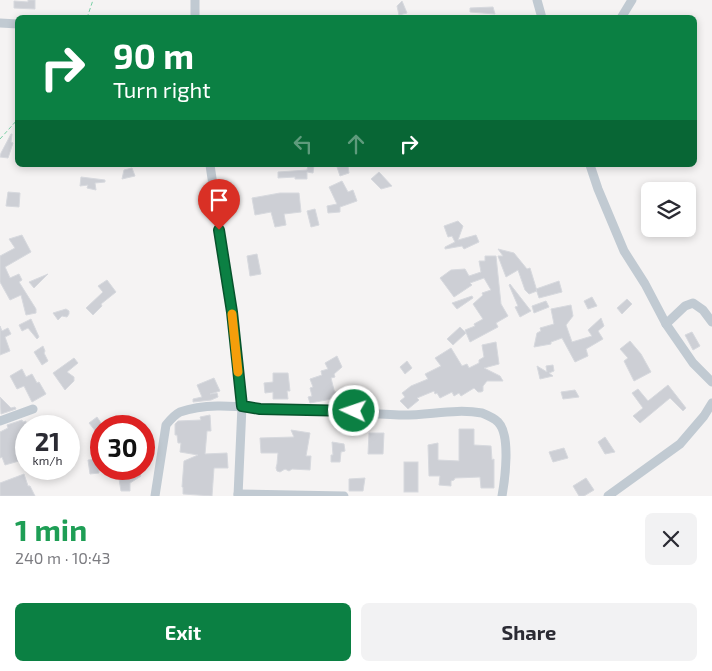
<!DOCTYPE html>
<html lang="en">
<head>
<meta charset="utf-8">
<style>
  :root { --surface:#fff; --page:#f2f2f3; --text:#2b2b33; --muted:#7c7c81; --accent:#0b8043 }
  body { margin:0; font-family:"Exo 2",sans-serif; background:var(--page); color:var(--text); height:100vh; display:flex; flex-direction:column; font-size:19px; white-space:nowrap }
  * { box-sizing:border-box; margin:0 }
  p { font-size:16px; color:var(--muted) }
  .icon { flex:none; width:28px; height:28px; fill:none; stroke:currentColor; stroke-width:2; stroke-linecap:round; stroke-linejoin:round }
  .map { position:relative; height:496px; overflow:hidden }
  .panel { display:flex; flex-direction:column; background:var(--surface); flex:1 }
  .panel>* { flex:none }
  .guide { position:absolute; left:15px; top:15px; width:682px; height:152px; border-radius:8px; box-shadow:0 2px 8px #0003; background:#0b8043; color:#fff; overflow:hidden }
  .buttons { position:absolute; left:641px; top:182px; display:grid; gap:10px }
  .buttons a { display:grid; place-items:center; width:55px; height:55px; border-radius:8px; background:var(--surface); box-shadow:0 2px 8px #0003; font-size:25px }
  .speed { position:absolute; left:15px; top:415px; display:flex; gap:10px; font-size:25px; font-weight:700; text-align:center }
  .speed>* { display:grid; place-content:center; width:65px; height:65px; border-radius:50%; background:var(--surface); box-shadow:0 2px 8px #0003; line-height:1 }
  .speed small { font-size:12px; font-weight:400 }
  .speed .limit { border:8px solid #d22; background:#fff; color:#111 }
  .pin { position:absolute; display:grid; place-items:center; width:42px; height:42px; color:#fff; margin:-51px -21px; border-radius:50% 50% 50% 0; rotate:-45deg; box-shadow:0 0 5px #0007 }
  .pin .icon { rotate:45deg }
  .me { position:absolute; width:55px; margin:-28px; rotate:273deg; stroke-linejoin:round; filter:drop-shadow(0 0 4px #0008) }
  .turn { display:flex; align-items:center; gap:18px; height:105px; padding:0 15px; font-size:22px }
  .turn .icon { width:65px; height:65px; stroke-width:2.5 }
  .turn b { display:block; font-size:35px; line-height:42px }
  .lanes { display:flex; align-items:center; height:48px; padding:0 15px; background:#0003; justify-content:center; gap:25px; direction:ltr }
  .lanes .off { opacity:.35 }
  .round { display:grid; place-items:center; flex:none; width:52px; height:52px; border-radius:8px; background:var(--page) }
  .head { display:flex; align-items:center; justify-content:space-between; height:85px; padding:0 15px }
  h1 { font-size:30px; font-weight:700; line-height:38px; color:#1e9e55 }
  .cta { display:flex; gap:10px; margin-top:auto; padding:10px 15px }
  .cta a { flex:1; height:58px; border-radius:8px; background:var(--accent); color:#fff; font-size:20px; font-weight:700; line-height:58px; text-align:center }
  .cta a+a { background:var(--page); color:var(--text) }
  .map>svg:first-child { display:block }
  .building { fill:#cdcfd5; stroke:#d7d9de }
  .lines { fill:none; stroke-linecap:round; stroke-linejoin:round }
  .path { stroke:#7ad0a6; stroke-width:1; stroke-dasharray:4 2.5; stroke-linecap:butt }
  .minor { stroke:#c1cad2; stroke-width:9 }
  .route-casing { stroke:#07532c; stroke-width:12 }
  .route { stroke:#0b8043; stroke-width:9 }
  .slow { stroke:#f59e0b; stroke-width:9 }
</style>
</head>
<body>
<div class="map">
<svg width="712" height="496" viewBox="0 0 712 496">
  <rect width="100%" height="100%" fill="#f5f3f3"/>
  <g class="building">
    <polygon points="28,0 35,0 35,9 14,8 14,1 28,2"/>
    <polygon points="402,1 407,13 399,15 397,6"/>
    <polygon points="493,7 495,14 470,12 470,8"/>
    <polygon points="11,134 12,134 11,142 13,143 8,158 0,157 1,153"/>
    <polygon points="308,165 314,165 313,173 307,172 307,179 295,179 295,177 278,178 278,172 307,170"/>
    <polygon points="348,166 349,173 340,176 337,167"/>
    <polygon points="132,168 135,176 122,179 124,170"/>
    <polygon points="379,172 392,186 381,189 371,179"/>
    <polygon points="81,177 105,180 105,182 95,183 96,190 87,188 88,185 80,186"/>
    <polygon points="342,181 348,192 353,190 357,201 340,207 340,212 328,213 327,206 337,204 329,187"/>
    <polygon points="8,192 20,193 19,207 6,206"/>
    <polygon points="280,193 299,193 301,212 284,214 286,225 275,227 271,212 255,215 252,198"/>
    <polygon points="315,209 319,225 311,227 307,211"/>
    <polygon points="458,221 463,226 458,240 476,235 479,242 464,249 462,246 445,249 445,247 455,242 452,236 448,237 444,226"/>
    <polygon points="22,235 31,252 5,267 10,278 19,274 22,280 19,282 36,309 36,313 26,315 21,295 10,300 0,282 0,256 15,248 9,239"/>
    <polygon points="498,249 514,253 527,269 530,268 537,291 529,294 525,290 518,270 506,277 498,256 503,256"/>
    <polygon points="257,254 261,274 250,276 247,256"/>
    <polygon points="485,256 496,256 501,304 508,316 496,323 498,327 470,342 465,330 475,326 474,324 483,319 473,304 483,295 482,293 491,290 484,278 470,283 472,285 454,297 440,278 451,270 465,269 469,276 481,272 479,261 485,261"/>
    <polygon points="48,274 34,288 29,282"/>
    <polygon points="107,280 116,292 101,304 102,306 93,315 86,308 103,292 98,286"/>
    <polygon points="559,281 562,292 539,298 536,289"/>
    <polygon points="510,284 531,311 520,317 515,307 518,306 509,285"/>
    <polygon points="472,296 473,298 457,309 452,303"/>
    <polygon points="592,297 597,306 588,309 584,301"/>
    <polygon points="627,299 632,304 622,314 617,308"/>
    <polygon points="546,301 549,307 534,313 532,306"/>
    <polygon points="571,305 573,316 566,325 572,342 592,336 588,330 601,318 604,326 598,331 603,339 586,349 588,356 575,362 562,338 551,342 551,344 534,347 537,333 541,331 540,328 554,324 551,309"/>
    <polygon points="66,309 69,311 69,314 67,317 62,316 58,320 53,313"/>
    <polygon points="31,319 39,337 37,339 28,328 22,331 19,325"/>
    <polygon points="0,326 2,331 8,328 11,334 5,337 10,351 0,355"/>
    <polygon points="460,327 466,333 453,345 447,339"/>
    <polygon points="692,332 700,346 693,350 685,335"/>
    <polygon points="630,341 641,354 651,372 634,381 624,361 628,358 620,349"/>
    <polygon points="496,342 499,364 484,368 500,376 503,381 487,381 483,386 483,391 481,392 478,392 474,388 461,396 459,393 454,396 452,392 440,398 437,393 435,394 434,391 417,398 419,400 408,409 400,401 405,397 402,393 411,386 428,379 425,374 441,366 435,358 451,348 462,366 467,364 469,368 479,363 479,360 484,357 482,345"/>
    <polygon points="43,346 45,351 44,353 48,361 42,365 34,352"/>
    <polygon points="337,356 342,367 334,374 335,377 331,378 334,390 335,392 357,387 359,398 344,401 343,397 310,403 308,397 312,396 310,388 313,387 310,379 322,375 321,371 328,369 325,363"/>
    <polygon points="74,358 78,363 67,372 74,377 74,381 65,390 53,373"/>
    <polygon points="407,361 412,368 405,374 400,367"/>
    <polygon points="553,365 554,371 549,373 553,376 540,379 537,366 547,372 546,366"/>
    <polygon points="22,369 26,377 32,374 37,383 39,382 46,394 32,402 24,386 17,389 10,376"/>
    <polygon points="273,373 288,373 290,391 287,391 288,399 273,399 273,392 265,393 264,383 273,382"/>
    <polygon points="214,378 220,391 210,394 217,393 218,397 211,400 193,402 193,399 202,397 197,385"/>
    <polygon points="668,385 686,408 683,411 670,398 640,423 633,416 643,408 632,393 638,389 648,401"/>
    <polygon points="575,390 579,397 563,399 561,392"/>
    <polygon points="0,397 11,408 15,407 16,409 1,414"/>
    <polygon points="210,415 211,431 207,431 205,454 227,453 228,468 214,468 212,496 183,494 183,487 182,487 184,461 198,455 180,452 181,443 178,443 177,435 175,435 175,424 178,421 201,420 200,417"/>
    <polygon points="97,417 101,423 101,438 89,423"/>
    <polygon points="22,420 23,422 26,421 26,459 5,465 2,457 0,458 0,432 8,428 7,425"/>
    <polygon points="459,429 474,429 474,445 491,446 492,460 494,459 494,488 481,488 480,477 455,478 454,480 451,481 451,486 439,485 440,476 429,476 428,445 438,443 438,460 459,461"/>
    <polygon points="291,430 310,433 306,456 311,456 310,470 292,469 289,471 285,469 280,472 277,471 276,468 277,464 278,453 261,453 260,438 294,437"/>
    <polygon points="369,433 384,433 383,454 368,454"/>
    <polygon points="605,437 615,452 605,454 598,442"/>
    <polygon points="332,442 344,444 345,451 341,452 340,462 331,462 331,455 333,455"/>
    <polygon points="564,448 568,458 553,462 549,452"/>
    <polygon points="99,459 99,473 90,474 88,460"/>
    <rect x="404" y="462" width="14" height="30"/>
    <polygon points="136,469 141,476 130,483 130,491 121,491 119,479 128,471 129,472"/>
    <polygon points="24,474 28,486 30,486 35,496 0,496 0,483"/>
    <polygon points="365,478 363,491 349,491 349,479"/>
    <polygon points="586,478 594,490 584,496 579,496 573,486"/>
  </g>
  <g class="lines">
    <g class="path">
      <polyline points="87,18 93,0"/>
      <polyline points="0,139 18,119"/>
    </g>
    <g class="minor">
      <polyline points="195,0 195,18"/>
      <polyline points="537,0 542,18"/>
      <polyline points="621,18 632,0"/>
      <polyline points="0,23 18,24"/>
      <polyline points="210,165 232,312 242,406 238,496"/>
      <polyline points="590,165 598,189 624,251 645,284 666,324 693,363 712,382"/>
      <polyline points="666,324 685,306 693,303 703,310 712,322"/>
      <polyline points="0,421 33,409"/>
      <polyline points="238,494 344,496"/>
      <path d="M155,496L166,425C170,420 174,415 180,412C205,403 234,406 259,408C270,409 282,409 293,409C328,409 364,414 399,415C427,416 454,408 482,413C487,415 494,418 498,422C511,435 505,479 502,496"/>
      <polyline points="608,496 680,444 704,416 712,403"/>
    </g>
  </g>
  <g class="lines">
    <g class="route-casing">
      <polyline id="route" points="219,230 232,312 242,406 260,409 354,411"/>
    </g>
    <use href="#route" class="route"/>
    <polyline class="slow" points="232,314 238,372"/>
  </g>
</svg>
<div class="buttons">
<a><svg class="icon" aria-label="layers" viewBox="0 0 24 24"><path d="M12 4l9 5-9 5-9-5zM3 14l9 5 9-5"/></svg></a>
</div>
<div class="speed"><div>21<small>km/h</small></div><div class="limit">30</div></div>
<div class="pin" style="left:219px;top:230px;background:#d93025"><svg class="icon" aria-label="arrive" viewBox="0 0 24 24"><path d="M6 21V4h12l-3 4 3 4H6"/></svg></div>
<svg class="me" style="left:354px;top:411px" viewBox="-20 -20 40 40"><circle r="17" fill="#0b8043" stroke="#fff" stroke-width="3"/><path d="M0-11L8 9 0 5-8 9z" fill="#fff"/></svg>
<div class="guide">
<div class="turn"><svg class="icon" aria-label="right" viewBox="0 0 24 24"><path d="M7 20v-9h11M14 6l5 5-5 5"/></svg><div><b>90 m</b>Turn right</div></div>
<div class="lanes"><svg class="icon off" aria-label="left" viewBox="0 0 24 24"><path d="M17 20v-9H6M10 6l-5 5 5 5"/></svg><svg class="icon off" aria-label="ahead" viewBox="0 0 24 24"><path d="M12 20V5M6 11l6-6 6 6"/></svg><svg class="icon" aria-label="right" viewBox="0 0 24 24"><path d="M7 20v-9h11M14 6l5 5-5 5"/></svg></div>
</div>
</div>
<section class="panel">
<div class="head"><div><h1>1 min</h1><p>240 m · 10:43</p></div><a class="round"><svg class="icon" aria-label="close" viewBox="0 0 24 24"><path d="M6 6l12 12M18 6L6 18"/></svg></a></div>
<div class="cta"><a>Exit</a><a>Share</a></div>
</section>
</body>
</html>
